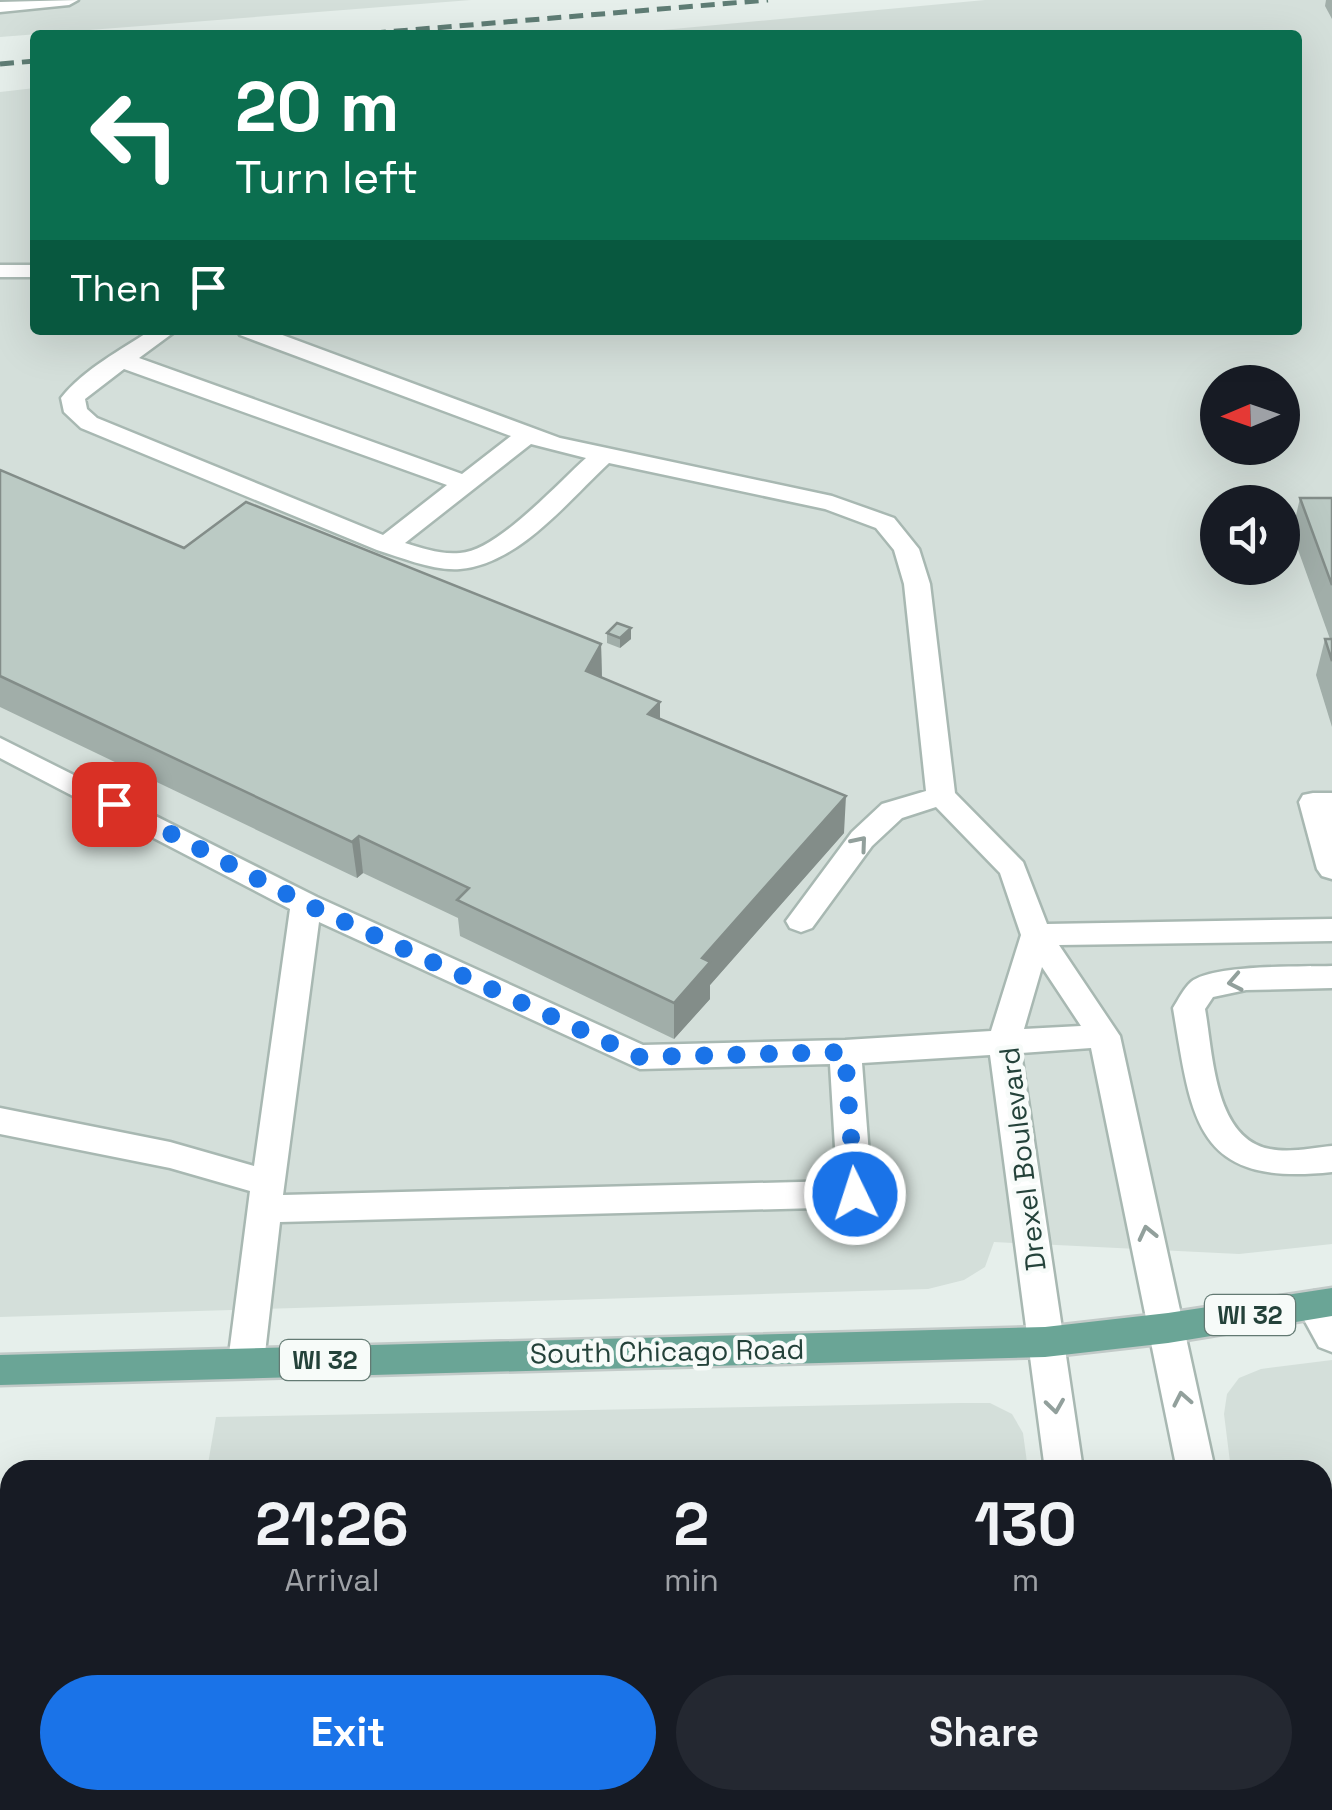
<!DOCTYPE html>
<html lang="en">
<head>
<meta charset="utf-8">
<style>
  :root { --surface:#171b24; --page:#242831; --text:#f1f3f6; --muted:#9ea1a6; --accent:#1a73e8 }
  body { margin:0; font-family:"Space Grotesk",sans-serif; background:var(--page); color:var(--text); height:100vh; display:flex; flex-direction:column; font-size:38px; white-space:nowrap }
  * { box-sizing:border-box; margin:0 }
  p { font-size:32px; color:var(--muted) }
  .icon { flex:none; width:55px; height:55px; fill:none; stroke:currentColor; stroke-width:2; stroke-linecap:round; stroke-linejoin:round }
  .map { position:relative; flex:1; overflow:hidden }
  .sheet { position:absolute; left:0px; top:1460px; width:1332px; height:350px; display:flex; flex-direction:column; background:var(--surface); border-radius:30px 30px 0 0; box-shadow:0 10px 40px #0002 }
  .sheet>* { flex:none }
  .guide { position:absolute; left:30px; top:30px; width:1272px; height:305px; border-radius:10px; box-shadow:0 10px 40px #0002; background:#0b6e4f; color:#fff; overflow:hidden }
  .needle { width:65px; rotate:268deg }
  .fabs { position:absolute; left:1200px; top:365px; display:grid; gap:20px }
  .fabs a { display:grid; place-items:center; width:100px; height:100px; border-radius:50%; background:var(--surface); box-shadow:0 10px 40px #0002; font-size:50px }
  .pin { position:absolute; display:grid; place-items:center; width:85px; height:85px; color:#fff; margin:-42px; border-radius:20px; box-shadow:0 5px 15px #0006 }
  .me { position:absolute; width:110px; margin:-55px; rotate:356deg; stroke-linejoin:round; filter:drop-shadow(0 0 8px #0008) }
  .turn { display:flex; align-items:center; gap:35px; height:210px; padding:0 40px; font-size:45px }
  .turn .icon { width:130px; height:130px; stroke-width:2.5 }
  .turn b { display:block; font-size:70px; line-height:85px }
  .then { display:flex; align-items:center; height:95px; padding:0 40px; background:#0003; gap:20px; font-size:38px }
  .eta { display:flex; justify-content:space-evenly; align-items:center; height:170px; text-align:center }
  .eta b { font-size:60px; font-weight:700; line-height:70px }
  .cta { display:flex; gap:20px; margin-top:auto; padding:20px 40px }
  .cta a { flex:1; height:115px; border-radius:60px; background:var(--accent); color:#fff; font-size:40px; font-weight:700; line-height:115px; text-align:center }
  .cta a+a { background:var(--page); color:var(--text) }
  .map>svg:first-child { display:block }
  .built { fill:#d4dfda; fill-rule:evenodd }
  .lines { fill:none; stroke-linecap:round; stroke-linejoin:round }
  .minor-casing { stroke:#a8b8b2; stroke-width:5 }
  .major-casing { stroke:#c2cac8; stroke-width:5 }
  .minor { fill:#fff; fill-rule:evenodd }
  .major { fill:#6aa596; fill-rule:evenodd }
  .rail { stroke:#5f7d75; stroke-width:5; stroke-dasharray:14 8; stroke-linecap:butt }
  .wall { fill:#a1aea9 }
  .shaded-wall { fill:#838d89 }
  .building { fill:#bbcac4; stroke:#838d89; stroke-width:2.5 }
  .oneway { stroke:#92a09c }
  .route { stroke:#1a73e8; stroke-width:18; stroke-dasharray:0 32.4 }
  .labels { text-anchor:middle; dominant-baseline:central; stroke-width:9; stroke-linejoin:round; paint-order:stroke }
  .shield { fill:#f7fbf9; stroke:#637a73; stroke-width:2.5 }
  .shield-label { font-size:25px; font-weight:bold; fill:#24423a }
  .street-label { font-size:28px; fill:#24423a; stroke:#f7fbf9 }
</style>
</head>
<body>
<div class="map">
<svg width="1332" height="1810" viewBox="0 0 1332 1810">
  <rect width="100%" height="100%" fill="#e6efeb"/>
  <g class="built">
    <polygon points="0,0 471,0 0,37"/>
    <path d="M985,0H1332V1244L1239,1254L994,1242L985,1267L964,1280L928,1289L0,1317V92L35,88V330H1298V35H609ZM1218,382H1282V448H1218ZM1218,502H1282V568H1218Z"/>
    <polygon points="1332,1360 1332,1731 1323,1733 1322,1470 1231,1470 1224,1414 1227,1394 1239,1378 1261,1369"/>
    <polygon points="961,1403 990,1403 1012,1414 1023,1433 1028,1470 207,1470 216,1417"/>
  </g>
  <g class="lines">
    <g class="minor-casing">
      <g id="minor">
        <polygon points="78,0 69,5 0,12 0,2"/>
        <rect x="0" y="265" width="35" height="12"/>
        <path d="M151,330H177L139,358L462,474L511,436L240,335L237,330H269L560,438L832,496L894,518L919,549L930,584L955,793L1023,862L1047,924L1332,919V941L1059,945L1120,1036L1215,1470H1177L1091,1048L1021,1053L1083,1470H1045L990,1055L862,1063L872,1194L867,1203L855,1207L280,1222L264,1362L259,1373L246,1377L233,1373L228,1362L250,1191L170,1168L0,1134V1108L170,1142L254,1166L290,909L0,758V738L317,897L643,1045L845,1040L991,1031L1021,935L1000,873L936,807L902,818L872,846L812,928L801,932L790,928L786,921L852,832L882,804L926,791L904,584L894,550L876,528L825,509L609,463C569,500 519,564 460,569C433,571 403,558 377,550L81,428L64,412L61,398C84,369 121,350 151,330ZM124,369L447,485L383,535L97,418L87,409L85,399ZM531,444L586,458C558,483 497,551 460,553C441,555 422,548 405,543ZM319,922L640,1069L830,1064L837,1181L283,1195ZM1042,967L1081,1026L1024,1029Z"/>
        <polygon points="1313,793 1332,793 1332,879 1322,876 1317,869 1299,802 1303,795"/>
        <path d="M1332,966V988L1246,990L1213,997L1205,1009C1213,1053 1214,1139 1270,1149C1290,1153 1312,1148 1332,1146V1172C1195,1187 1192,1121 1173,1008C1178,1000 1184,988 1191,982C1212,964 1303,967 1332,966Z"/>
        <polygon points="1314,1291 1326,1295 1332,1304 1332,1352 1319,1347 1296,1305 1302,1295"/>
        <polygon points="1332,1652 1332,1690 1322,1692 1322,1654"/>
        <polygon points="76,1800 408,1800 408,1801 407,1810 72,1810"/>
        <polygon points="1092,1800 1134,1800 1135,1810 1093,1810"/>
        <polygon points="1238,1800 1280,1800 1282,1810 1240,1810"/>
      </g>
    </g>
    <g class="major-casing">
      <polygon id="major" points="1332,1288 1332,1316 1168,1343 1045,1357 0,1385 0,1355 1045,1327 1168,1313"/>
    </g>
    <use href="#minor" class="minor"/>
    <use href="#major" class="major"/>
    <g class="rail">
      <polyline points="350,35 768,0"/>
      <polyline points="0,64 35,61"/>
    </g>
  </g>
  <g class="wall">
    <polygon points="1326,0 1332,0 1332,19 1325,6"/>
    <polygon points="0,470 184,548 601,644 602,678 660,718 844,833 710,985 710,999 674,1039 460,936 458,918 363,873 357,878 0,707"/>
    <polygon points="1300,498 1332,498 1332,727 1316,675 1325,639 1330,639 1292,533"/>
    <polygon points="631,628 631,639 620,648 607,643 607,633"/>
    <polygon points="10,1560 10,1598 8,1598 4,1589"/>
    <polygon points="10,1639 10,1768 0,1768 0,1648"/>
  </g>
  <g class="shaded-wall">
    <polygon points="631,628 631,639 620,648 620,638"/>
    <polygon points="601,644 602,680 586,671"/>
    <polygon points="660,702 660,738 648,714"/>
    <polygon points="846,796 844,833 710,985 710,999 674,1039 674,1003 702,958"/>
    <polygon points="359,836 363,873 357,878 352,842"/>
  </g>
  <g class="building">
    <polygon points="0,470 184,548 246,502 601,644 586,671 660,702 648,714 846,796 702,958 710,962 674,1003 457,900 469,888 359,836 352,842 0,676"/>
    <polygon points="1300,498 1332,498 1332,585"/>
    <polygon points="617,623 631,628 620,638 607,633"/>
    <polygon points="1325,639 1332,639 1332,661"/>
    <polygon points="166,1468 166,1470 74,1470 75,1469"/>
    <polygon points="10,1560 10,1589 4,1589"/>
    <polygon points="2,1639 10,1639 10,1750 0,1750 0,1648"/>
    <polygon points="564,1800 622,1800 622,1810 536,1810 536,1801"/>
    <polygon points="730,1800 818,1800 819,1810 730,1810"/>
  </g>
  <defs><path id="oneway-chevron" d="M-2-3.5L2.5 0L-2 3.5" fill="none" stroke-width="1.6" stroke-linecap="round" stroke-linejoin="round" transform="scale(2.5)"/></defs>
  <g class="oneway">
    <use href="#oneway-chevron" transform="translate(860 843) rotate(-50)"/>
    <use href="#oneway-chevron" transform="translate(1235 982) rotate(169)"/>
    <use href="#oneway-chevron" transform="translate(1147 1233) rotate(-103)"/>
    <use href="#oneway-chevron" transform="translate(1182 1399) rotate(-101)"/>
    <use href="#oneway-chevron" transform="translate(1055 1406) rotate(82)"/>
  </g>
  <g class="lines">
    <polyline class="route" points="114,804 306,904 640,1057 845,1052 855,1194"/>
  </g>
  <g class="labels">
    <g class="shield">
      <rect x="1205" y="1295" width="90" height="40" rx="8"/>
      <rect x="280" y="1340" width="90" height="40" rx="8"/>
    </g>
    <g class="shield-label">
      <text x="1250" y="1315">WI 32</text>
      <text x="325" y="1360">WI 32</text>
    </g>
    <g class="street-label">
      <text transform="translate(1022 1159) rotate(-97)">Drexel Boulevard</text>
      <text transform="translate(667 1351) rotate(-1)">South Chicago Road</text>
    </g>
  </g>
</svg>
<div class="fabs">
<a><svg class="needle" viewBox="-14 -14 28 28"><path d="M0-13l5 13h-10z" fill="#e53935"/><path d="M0 13l5-13h-10z" fill="#9ea1a6"/></svg></a>
<a><svg class="icon" aria-label="sound" viewBox="0 0 24 24"><path d="M4 9h4l5-4v14l-5-4H4zM17 9q2 3 0 6"/></svg></a>
</div>
<div class="pin" style="left:114px;top:804px;background:#d93025"><svg class="icon" aria-label="arrive" viewBox="0 0 24 24"><path d="M6 21V4h12l-3 4 3 4H6"/></svg></div>
<svg class="me" style="left:855px;top:1194px" viewBox="-20 -20 40 40"><circle r="17" fill="#1a73e8" stroke="#fff" stroke-width="3"/><path d="M0-11L8 9 0 5-8 9z" fill="#fff"/></svg>
<div class="guide">
<div class="turn"><svg class="icon" aria-label="left" viewBox="0 0 24 24"><path d="M17 20v-9H6M10 6l-5 5 5 5"/></svg><div><b>20 m</b>Turn left</div></div>
<div class="then">Then<svg class="icon" aria-label="arrive" viewBox="0 0 24 24"><path d="M6 21V4h12l-3 4 3 4H6"/></svg></div>
</div>
<section class="sheet">
<div class="eta">
<div><b>21:26</b><p>Arrival</p></div>
<div><b>2</b><p>min</p></div>
<div><b>130</b><p>m</p></div>
</div>
<div class="cta"><a>Exit</a><a>Share</a></div>
</section>
</div>
</body>
</html>
